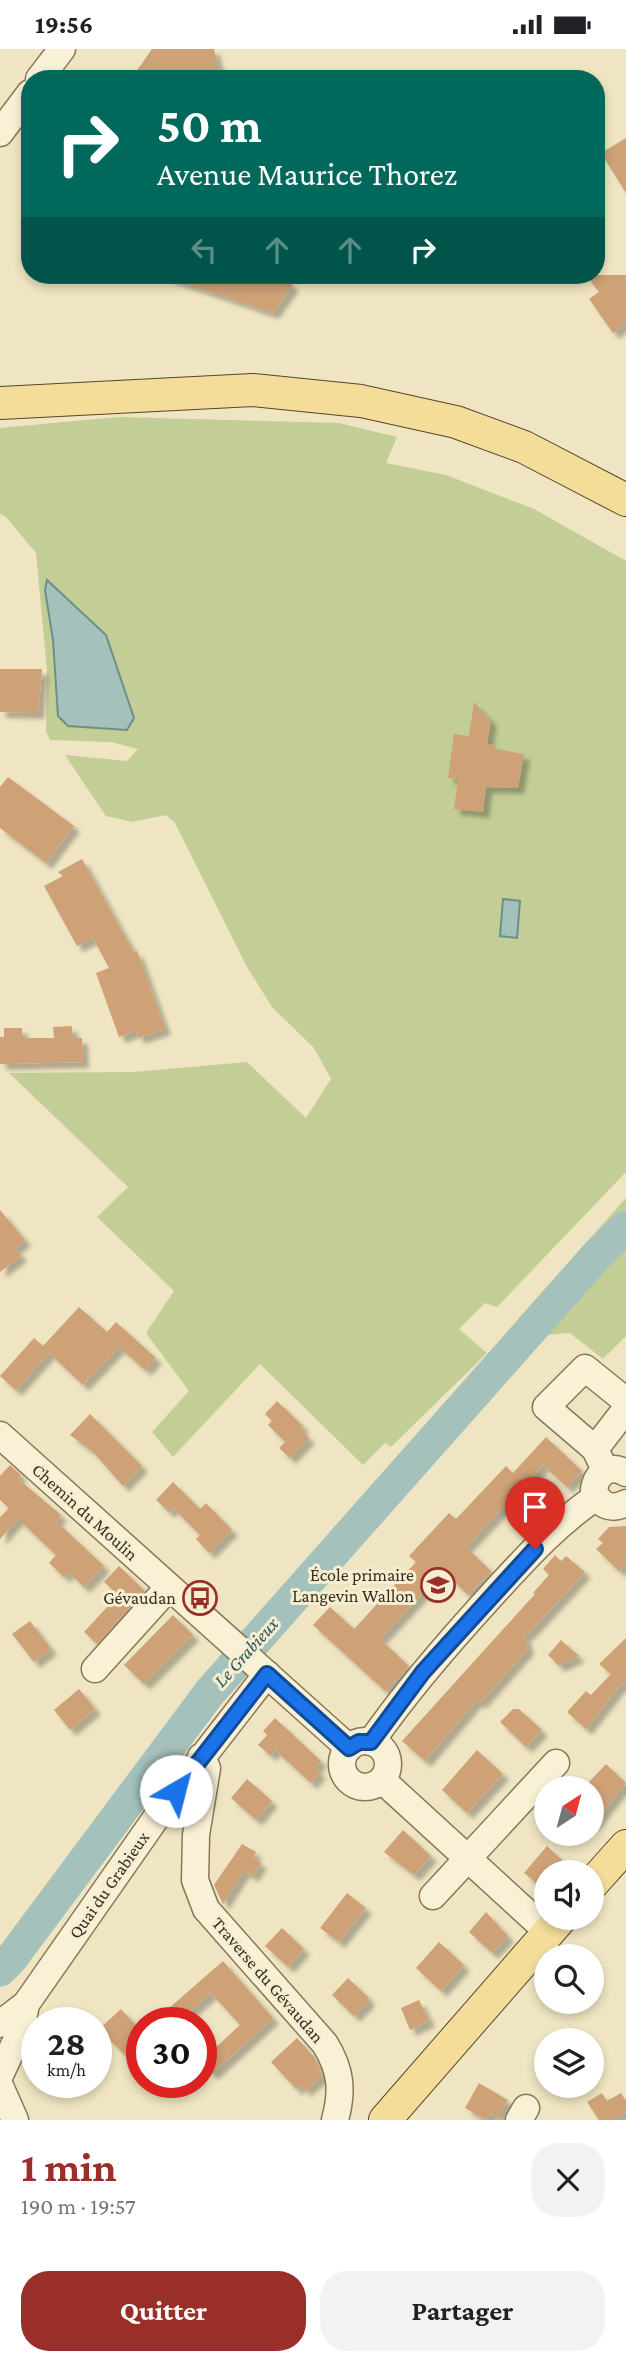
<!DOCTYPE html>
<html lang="fr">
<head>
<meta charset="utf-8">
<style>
  :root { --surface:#fff; --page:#f2f2f2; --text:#202124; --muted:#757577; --accent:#992f28 }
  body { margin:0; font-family:"Crimson Pro",serif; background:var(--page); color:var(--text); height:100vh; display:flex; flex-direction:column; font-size:26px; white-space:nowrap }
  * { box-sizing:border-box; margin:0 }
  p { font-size:23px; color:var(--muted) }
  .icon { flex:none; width:38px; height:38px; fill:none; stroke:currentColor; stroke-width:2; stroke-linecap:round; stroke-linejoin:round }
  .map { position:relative; height:2071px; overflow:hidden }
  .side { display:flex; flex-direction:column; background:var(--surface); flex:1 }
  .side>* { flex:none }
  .banner { position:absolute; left:21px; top:21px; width:584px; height:214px; border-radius:28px; box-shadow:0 4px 10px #0003; background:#00695c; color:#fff; overflow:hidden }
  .needle { width:46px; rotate:36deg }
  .tools { position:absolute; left:534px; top:1727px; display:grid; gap:14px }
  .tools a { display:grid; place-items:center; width:70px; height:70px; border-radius:50%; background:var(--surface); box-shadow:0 4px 10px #0003; font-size:35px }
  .speed { position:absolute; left:21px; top:1958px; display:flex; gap:14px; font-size:35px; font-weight:700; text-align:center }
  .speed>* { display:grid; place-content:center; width:91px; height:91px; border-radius:50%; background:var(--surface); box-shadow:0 4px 10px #0003; line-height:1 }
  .speed small { font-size:18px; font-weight:400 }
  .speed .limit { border:10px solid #d22; background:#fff; color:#111 }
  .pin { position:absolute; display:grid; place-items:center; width:60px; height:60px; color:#fff; margin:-72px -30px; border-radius:50% 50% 50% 0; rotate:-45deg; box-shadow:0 0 7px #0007 }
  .pin .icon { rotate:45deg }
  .me { position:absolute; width:77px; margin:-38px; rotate:37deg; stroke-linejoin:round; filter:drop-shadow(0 0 5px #0008) }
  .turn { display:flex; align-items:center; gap:24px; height:147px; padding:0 21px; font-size:32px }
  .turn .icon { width:91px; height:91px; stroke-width:2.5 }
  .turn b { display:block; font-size:49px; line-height:60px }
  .lanes { display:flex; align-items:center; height:66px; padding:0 21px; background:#0003; justify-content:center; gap:35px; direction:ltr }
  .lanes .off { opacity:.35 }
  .round { display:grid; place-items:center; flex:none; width:74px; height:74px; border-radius:28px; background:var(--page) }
  .overview { display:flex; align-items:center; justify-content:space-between; height:119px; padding:0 21px }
  h1 { font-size:42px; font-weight:700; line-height:52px; color:var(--accent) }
  .button { display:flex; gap:14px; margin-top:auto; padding:14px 21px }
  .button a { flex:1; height:80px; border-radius:28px; background:var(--accent); color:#fff; font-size:28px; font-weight:700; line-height:80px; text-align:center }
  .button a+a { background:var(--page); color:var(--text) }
  .status { display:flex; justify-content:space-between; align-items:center; height:49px; padding:0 35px; background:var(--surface); direction:ltr }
  .status svg { height:19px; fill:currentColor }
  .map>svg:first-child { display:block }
  .green { fill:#c3cd96 }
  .water { fill:#a5c1bb; stroke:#6b9089; stroke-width:2 }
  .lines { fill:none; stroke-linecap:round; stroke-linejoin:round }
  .river { stroke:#a5c1bb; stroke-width:33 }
  .building { fill:#cea177; filter:url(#shadow) }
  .minor-casing { stroke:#897659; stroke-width:29 }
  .major-casing { stroke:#57442d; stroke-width:34 }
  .minor { stroke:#f9f1d6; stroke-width:26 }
  .major { stroke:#f3dd99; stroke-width:32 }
  .route-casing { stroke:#114b97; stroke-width:18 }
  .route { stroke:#1a73e8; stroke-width:12 }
  .labels { text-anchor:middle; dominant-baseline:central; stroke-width:6; stroke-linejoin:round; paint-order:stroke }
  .street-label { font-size:18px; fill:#392d1d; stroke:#f6eed2 }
  .poi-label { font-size:18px; fill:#392d1d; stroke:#f6eed2; text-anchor:end }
  .water-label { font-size:19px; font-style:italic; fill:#2c5859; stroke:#f6eed2 }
</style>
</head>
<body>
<div class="status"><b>19:56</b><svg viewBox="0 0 49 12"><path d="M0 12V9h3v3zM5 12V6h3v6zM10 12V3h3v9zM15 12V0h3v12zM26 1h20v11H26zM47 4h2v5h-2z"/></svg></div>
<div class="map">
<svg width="626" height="2071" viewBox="0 0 626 2071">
  <defs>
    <filter id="shadow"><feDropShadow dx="6" dy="6" stdDeviation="2" flood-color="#0004"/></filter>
  </defs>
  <rect width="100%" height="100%" fill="#efe5c2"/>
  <g class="green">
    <polygon points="118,368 339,374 397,388 386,414 446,426 534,460 626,512 626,1123 497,1258 485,1254 459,1280 487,1304 391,1398 385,1394 363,1416 260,1315 173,1408 152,1383 189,1342 146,1284 174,1242 97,1168 128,1138 9,1024 133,1023 247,1013 306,1069 331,1030 314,999 272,958 246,916 175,774 166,766 132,773 106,767 65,706 127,712 138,700 111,693 50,691 46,683 47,621 36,504 5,467 0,465 0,379"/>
    <polygon points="626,1149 626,1287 603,1310 570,1284 544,1286 519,1269"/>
  </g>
  <g class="water">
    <polygon points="47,531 106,586 134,669 127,681 68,677 58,667 53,591 45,541"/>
    <polygon points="503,850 520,852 517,889 500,887"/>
  </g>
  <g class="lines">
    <polyline class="river" points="0,1921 11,1910 210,1643 598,1205 626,1178"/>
  </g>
  <g class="building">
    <polygon points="152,0 214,0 221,30 131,30"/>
    <polygon points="626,89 626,144 601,104"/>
    <polygon points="167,226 279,226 293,236 273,264 167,228"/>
    <polygon points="586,226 626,226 626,274 613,284 589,250 599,243"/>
    <polygon points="0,620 42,620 38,664 0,663"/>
    <polygon points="474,653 491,672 487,695 496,696 495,700 524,705 518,739 486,738 483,763 454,760 458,730 448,729 454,685 469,687"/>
    <polygon points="8,728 74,777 46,814 0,779 0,738"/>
    <polygon points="82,810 134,904 137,902 165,980 138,989 136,982 119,988 96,924 109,919 93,889 77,897 44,837 63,827 58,823"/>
    <polygon points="72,977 72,989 82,989 83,1013 0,1015 0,988 4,988 4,979 22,979 22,989 54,989 53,978"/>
    <polygon points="0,1161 25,1191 15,1199 21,1207 0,1223"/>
    <polygon points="79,1258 107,1283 116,1273 156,1309 145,1321 119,1298 83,1336 49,1304 16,1341 0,1327 34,1289 43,1297"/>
    <polygon points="277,1352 303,1377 300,1380 309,1389 290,1409 279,1399 285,1393 268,1376 272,1372 265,1365"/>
    <polygon points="90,1365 142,1417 123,1437 93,1403 70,1386"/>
    <polygon points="546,1388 582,1422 567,1438 543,1416 466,1498 491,1522 468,1546 443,1522 380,1590 409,1617 385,1642 313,1576 330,1558 354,1580 416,1513 409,1507 449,1464 456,1470 506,1417 513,1424"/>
    <polygon points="10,1416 21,1426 17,1429 61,1466 56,1472 104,1517 84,1538 68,1523 64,1528 49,1514 56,1506 18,1470 0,1490 0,1468 9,1459 0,1451 0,1427"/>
    <polygon points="173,1433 200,1460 206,1454 232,1481 209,1504 196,1490 200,1486 173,1459 169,1463 156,1451"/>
    <polygon points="626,1477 626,1514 619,1522 596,1500 603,1494 598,1490 609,1478"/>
    <polygon points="555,1506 561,1512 566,1507 585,1523 527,1586 524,1584 528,1600 480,1654 477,1651 425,1712 402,1692 535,1545 533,1544 549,1526 543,1520"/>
    <polygon points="119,1517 145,1542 97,1595 84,1583 118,1546 104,1533"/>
    <polygon points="173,1566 193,1586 144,1635 124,1616"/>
    <polygon points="30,1572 51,1600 34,1613 12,1585"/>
    <polygon points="626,1589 626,1638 622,1634 586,1680 567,1663 586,1642 591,1646 611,1625 599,1615"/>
    <polygon points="561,1591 579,1607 559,1617 548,1606"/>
    <polygon points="79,1640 95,1660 70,1681 54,1661"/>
    <polygon points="513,1660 519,1660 542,1681 526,1698 500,1673"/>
    <polygon points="275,1669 321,1712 315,1719 320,1724 311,1734 275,1701 270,1706 258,1696 267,1686 263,1682"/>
    <polygon points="477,1701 503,1725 467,1764 442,1741"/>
    <polygon points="606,1715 626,1734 592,1777 592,1740 586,1736"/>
    <polygon points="247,1730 272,1752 256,1771 231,1749"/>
    <polygon points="403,1781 431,1807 414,1826 384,1803"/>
    <polygon points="242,1795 256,1803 253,1808 261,1814 253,1827 244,1822 223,1855 214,1836"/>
    <polygon points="547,1797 576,1824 546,1824 546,1842 524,1824"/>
    <polygon points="347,1844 366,1859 339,1893 320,1879"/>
    <polygon points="486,1863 508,1887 492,1904 469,1883"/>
    <polygon points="282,1879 304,1900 288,1918 265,1897"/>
    <polygon points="439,1893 464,1916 441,1942 416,1919"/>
    <polygon points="223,1912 273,1969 212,2025 201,2012 240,1976 211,1944 177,1974 152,1974"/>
    <polygon points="348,1929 368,1948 368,1953 354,1967 332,1946"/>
    <polygon points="419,1951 429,1972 410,1981 401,1959"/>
    <polygon points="121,1960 142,1983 142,2005 132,2013 99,1980"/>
    <polygon points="297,1989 314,2008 322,2027 305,2042 301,2036 296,2040 271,2013"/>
    <polygon points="479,2034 508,2051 498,2068 491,2064 486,2071 465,2059"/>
    <polygon points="602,2044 607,2052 621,2044 626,2052 626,2063 613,2071 599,2071 587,2053"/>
  </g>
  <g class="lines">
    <g class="minor-casing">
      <g id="minor">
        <polyline points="39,30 62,0"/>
        <polyline points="0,84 30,44"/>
        <polyline points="0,1386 349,1699"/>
        <polyline points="595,1400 626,1360"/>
        <polyline points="605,1421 595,1400 546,1358 585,1319 626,1352"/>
        <path d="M626,1424C611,1415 597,1423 594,1440C598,1456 611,1462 626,1454"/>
        <polyline points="95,1620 169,1538"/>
        <circle cx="365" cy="1715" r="23"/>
        <path d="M371,1693C407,1641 448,1594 491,1547C524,1511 555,1476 596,1448"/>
        <path d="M201,1708L207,1719L196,1786L195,1831L206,1860L325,1995C341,2021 343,2041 335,2071"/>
        <polyline points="382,1731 548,1883"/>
        <polyline points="433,1847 556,1714"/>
        <polyline points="0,1975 26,1955 163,1759 267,1625"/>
        <polyline points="0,2026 21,1981 26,1955"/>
        <polyline points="0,2037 15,2071"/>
        <polyline points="519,2071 526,2059"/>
      </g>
    </g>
    <g class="major-casing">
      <g id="major">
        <polyline points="0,354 253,341 361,352 456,373 524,398 626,451"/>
        <polyline points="592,1835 626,1797"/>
        <polyline points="385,2071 561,1869"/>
      </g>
    </g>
    <use href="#minor" class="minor"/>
    <use href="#major" class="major"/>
  </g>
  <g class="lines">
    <g class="route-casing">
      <polyline id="route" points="176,1742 267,1625 349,1699 359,1693 371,1693 423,1623 535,1500"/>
    </g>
    <use href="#route" class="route"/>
  </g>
  <defs>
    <g id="school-ring" transform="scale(1.75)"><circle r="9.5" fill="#f6eed2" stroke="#992f28" stroke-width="1.5"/><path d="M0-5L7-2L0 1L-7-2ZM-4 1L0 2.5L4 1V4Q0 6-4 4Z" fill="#992f28"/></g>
    <g id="bus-ring" transform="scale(1.75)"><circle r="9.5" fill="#f6eed2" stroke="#992f28" stroke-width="1.5"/><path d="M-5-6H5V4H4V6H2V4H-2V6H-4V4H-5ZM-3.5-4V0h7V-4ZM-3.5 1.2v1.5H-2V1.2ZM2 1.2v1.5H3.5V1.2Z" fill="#992f28"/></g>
  </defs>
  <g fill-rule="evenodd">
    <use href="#school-ring" x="438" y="1536"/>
    <use href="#bus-ring" x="200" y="1549"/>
  </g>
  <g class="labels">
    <g class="street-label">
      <text transform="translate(85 1463) rotate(42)">Chemin du Moulin</text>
      <text transform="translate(109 1836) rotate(-55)">Quai du Grabieux</text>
      <text transform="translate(268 1931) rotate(49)">Traverse du Gévaudan</text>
    </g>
    <g class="poi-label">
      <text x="414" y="1526">École primaire<tspan x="414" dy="21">Langevin Wallon</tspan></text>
      <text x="176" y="1549">Gévaudan</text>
    </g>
    <g class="water-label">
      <text transform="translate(246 1603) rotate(-48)">Le Grabieux</text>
    </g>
  </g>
</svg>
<div class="tools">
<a><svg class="needle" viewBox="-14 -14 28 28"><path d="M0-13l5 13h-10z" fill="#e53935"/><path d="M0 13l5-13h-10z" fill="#757577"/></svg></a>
<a><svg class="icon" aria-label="sound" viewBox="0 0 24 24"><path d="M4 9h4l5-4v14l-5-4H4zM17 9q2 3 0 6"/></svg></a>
<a><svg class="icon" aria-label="search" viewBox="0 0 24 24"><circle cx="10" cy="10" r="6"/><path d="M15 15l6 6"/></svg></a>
<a><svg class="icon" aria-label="layers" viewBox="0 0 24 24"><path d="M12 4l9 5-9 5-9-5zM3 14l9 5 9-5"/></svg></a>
</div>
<div class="speed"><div>28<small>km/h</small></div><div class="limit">30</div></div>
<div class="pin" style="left:535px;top:1500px;background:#d93025"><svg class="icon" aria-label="arrive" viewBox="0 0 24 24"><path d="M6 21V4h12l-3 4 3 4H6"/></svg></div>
<svg class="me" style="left:176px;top:1742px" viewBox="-20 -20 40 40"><circle r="19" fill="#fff"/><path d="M0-13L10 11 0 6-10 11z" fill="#1a73e8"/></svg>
<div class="banner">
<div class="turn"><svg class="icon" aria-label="right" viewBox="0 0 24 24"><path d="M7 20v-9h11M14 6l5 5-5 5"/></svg><div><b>50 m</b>Avenue Maurice Thorez</div></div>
<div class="lanes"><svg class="icon off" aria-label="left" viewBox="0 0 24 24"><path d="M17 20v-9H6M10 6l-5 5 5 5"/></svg><svg class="icon off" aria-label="ahead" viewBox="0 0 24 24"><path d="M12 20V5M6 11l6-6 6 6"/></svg><svg class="icon off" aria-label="ahead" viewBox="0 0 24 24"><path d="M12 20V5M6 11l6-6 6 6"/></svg><svg class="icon" aria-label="right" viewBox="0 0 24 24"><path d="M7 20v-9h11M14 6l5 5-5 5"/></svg></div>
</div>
</div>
<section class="side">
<div class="overview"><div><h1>1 min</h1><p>190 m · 19:57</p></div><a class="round"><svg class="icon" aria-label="close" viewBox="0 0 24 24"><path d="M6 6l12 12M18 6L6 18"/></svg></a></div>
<div class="button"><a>Quitter</a><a>Partager</a></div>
</section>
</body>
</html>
